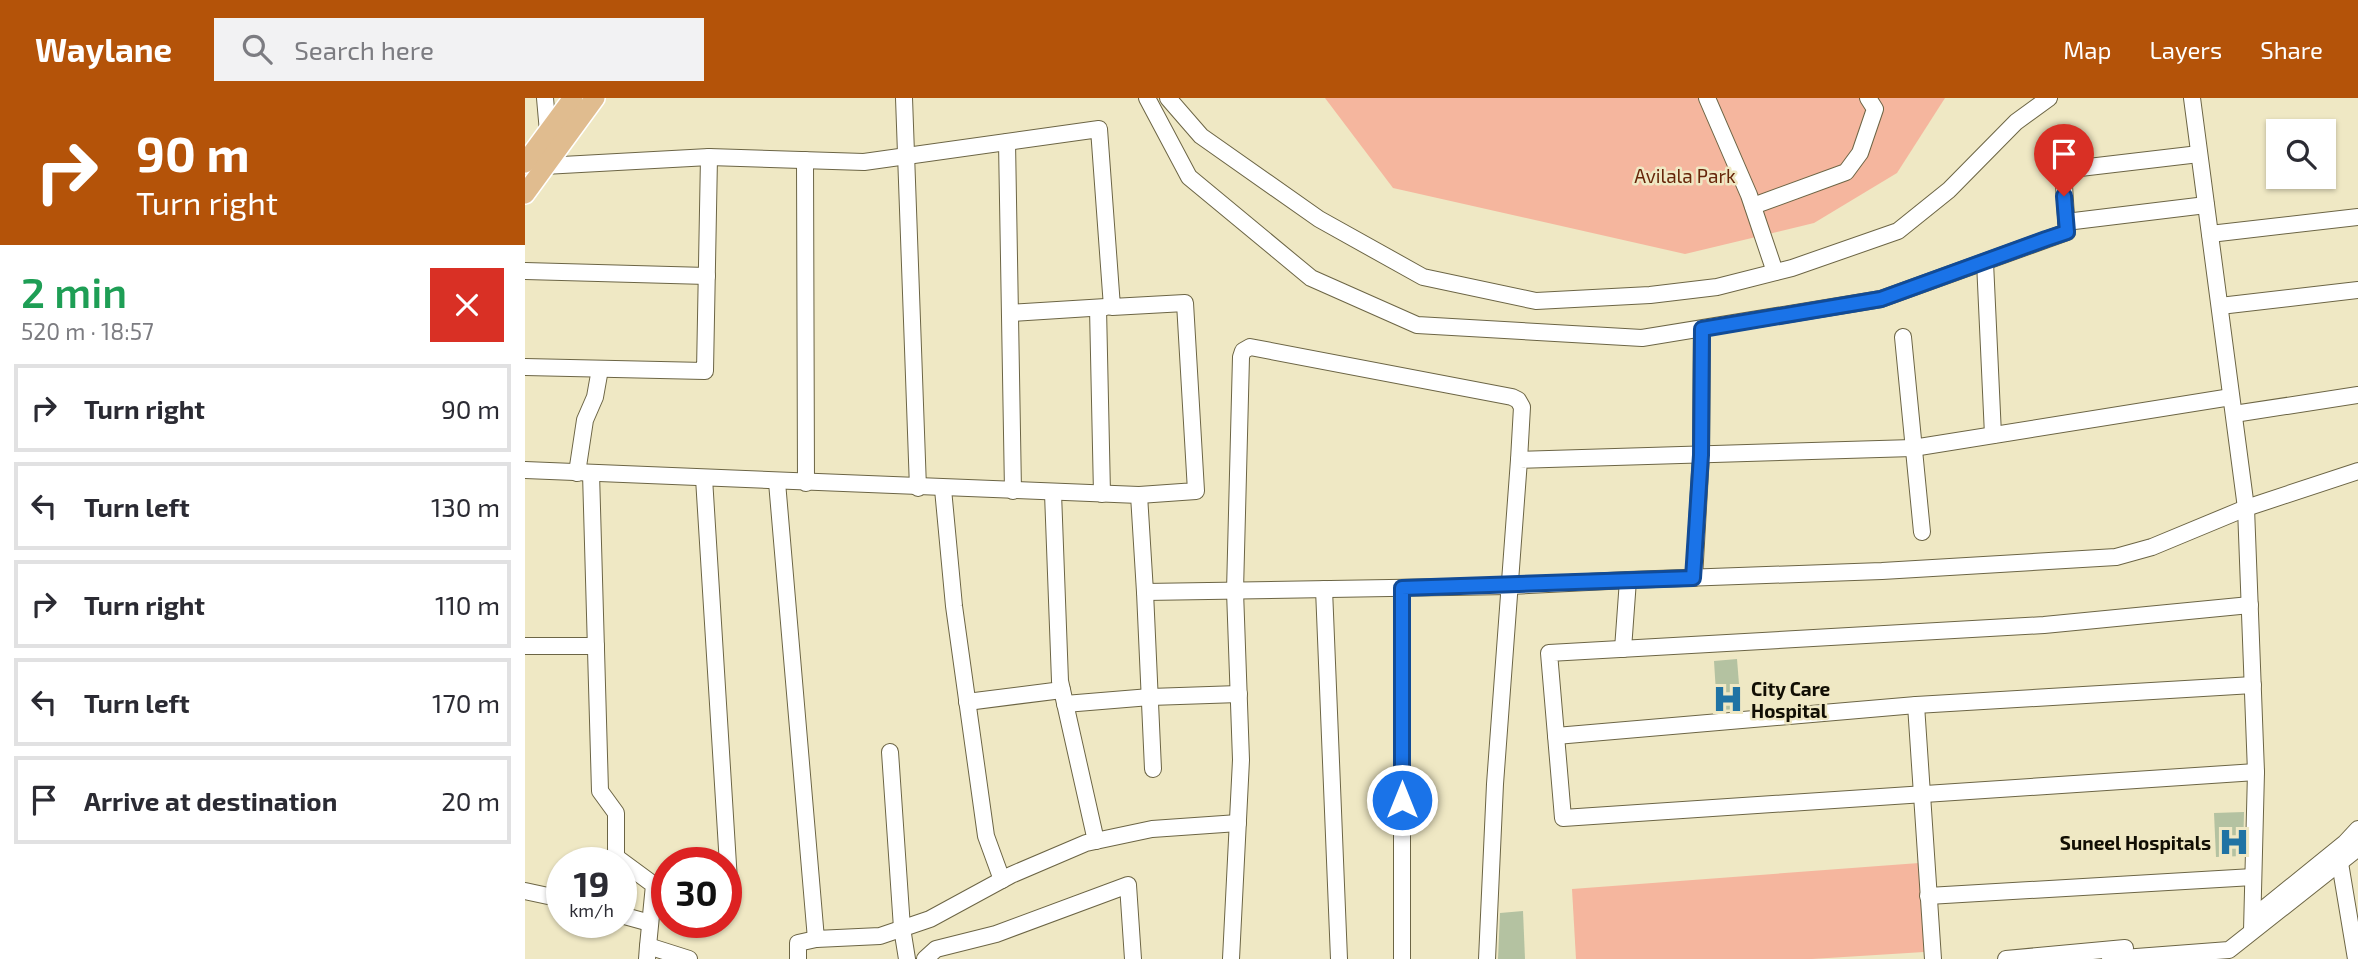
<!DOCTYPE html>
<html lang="en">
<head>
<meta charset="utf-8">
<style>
  :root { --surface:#fff; --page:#f2f2f3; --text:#2b2b33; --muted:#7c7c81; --line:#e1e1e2; --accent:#b45309 }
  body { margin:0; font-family:"Exo 2",sans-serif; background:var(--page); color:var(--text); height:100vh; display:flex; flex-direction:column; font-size:26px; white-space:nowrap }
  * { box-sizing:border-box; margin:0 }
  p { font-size:23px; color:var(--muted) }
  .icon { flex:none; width:38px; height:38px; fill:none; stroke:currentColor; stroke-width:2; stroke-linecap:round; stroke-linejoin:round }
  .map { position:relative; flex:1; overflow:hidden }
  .sheet { display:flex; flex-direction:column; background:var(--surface); width:525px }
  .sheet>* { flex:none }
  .banner { background:#b45309; color:#fff; overflow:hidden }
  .fabs { position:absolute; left:1741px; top:21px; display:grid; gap:14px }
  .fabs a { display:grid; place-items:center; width:70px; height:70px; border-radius:0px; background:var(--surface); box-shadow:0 2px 5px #0004; font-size:35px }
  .speed { position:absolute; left:21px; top:749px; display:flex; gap:14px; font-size:35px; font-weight:700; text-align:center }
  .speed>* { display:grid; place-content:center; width:91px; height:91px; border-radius:50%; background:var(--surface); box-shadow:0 2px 5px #0004; line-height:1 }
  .speed small { font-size:18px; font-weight:400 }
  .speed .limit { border:10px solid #d22; background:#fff; color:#111 }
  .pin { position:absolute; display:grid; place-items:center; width:60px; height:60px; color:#fff; margin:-72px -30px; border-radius:50% 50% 50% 0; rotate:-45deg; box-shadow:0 0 7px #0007 }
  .pin .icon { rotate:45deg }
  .me { position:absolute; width:77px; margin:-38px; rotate:0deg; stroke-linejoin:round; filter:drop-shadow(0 0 5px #0008) }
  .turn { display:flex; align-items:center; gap:24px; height:147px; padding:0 21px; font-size:32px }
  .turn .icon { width:91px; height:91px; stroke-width:2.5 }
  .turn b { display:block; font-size:49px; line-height:60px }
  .round { display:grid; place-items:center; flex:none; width:74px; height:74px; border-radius:0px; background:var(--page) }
  .head { display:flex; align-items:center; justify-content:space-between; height:119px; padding:0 21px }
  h1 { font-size:42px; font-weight:600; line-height:52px; color:#1e9e55 }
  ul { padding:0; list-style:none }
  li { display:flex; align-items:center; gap:21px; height:88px; margin:0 14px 10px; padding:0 7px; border:4px solid var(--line); border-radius:0px }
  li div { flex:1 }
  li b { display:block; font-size:26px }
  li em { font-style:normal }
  header { display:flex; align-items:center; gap:42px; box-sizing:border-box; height:98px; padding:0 35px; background:var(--accent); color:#fff }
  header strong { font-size:33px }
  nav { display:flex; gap:38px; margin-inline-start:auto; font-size:24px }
  .search { width:490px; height:63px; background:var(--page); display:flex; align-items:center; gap:18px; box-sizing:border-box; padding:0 24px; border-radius:0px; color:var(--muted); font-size:26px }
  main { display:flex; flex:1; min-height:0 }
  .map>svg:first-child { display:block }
  .green { fill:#f5b69e }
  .building { fill:#b4c2a1 }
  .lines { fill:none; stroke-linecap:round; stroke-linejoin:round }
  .minor-casing { stroke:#6c6545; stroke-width:18 }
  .major-casing { stroke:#fff; stroke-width:22 }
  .minor { stroke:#fff; stroke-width:16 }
  .major { stroke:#e0bc8f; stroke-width:19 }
  .route-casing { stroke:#114b97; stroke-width:18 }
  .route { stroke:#1a73e8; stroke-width:12 }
  .labels { text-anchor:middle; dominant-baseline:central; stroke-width:5; stroke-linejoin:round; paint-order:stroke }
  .park-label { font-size:19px; fill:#67260a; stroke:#efe8c4 }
  .poi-label { font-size:19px; font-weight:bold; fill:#110e03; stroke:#efe8c4; text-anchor:start }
</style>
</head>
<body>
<header>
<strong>Waylane</strong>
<div class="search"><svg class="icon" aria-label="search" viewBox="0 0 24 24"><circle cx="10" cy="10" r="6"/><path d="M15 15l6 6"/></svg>Search here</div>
<nav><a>Map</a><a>Layers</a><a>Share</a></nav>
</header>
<main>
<section class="sheet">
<div class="banner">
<div class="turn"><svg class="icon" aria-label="right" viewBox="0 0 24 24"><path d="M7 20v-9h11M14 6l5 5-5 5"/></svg><div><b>90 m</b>Turn right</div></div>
</div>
<div class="head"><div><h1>2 min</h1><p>520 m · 18:57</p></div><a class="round" style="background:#d93025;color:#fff"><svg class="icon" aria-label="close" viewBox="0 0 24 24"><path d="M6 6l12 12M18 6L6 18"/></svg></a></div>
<ul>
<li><svg class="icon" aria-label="right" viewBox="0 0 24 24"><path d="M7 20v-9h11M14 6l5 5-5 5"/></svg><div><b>Turn right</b></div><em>90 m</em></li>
<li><svg class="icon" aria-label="left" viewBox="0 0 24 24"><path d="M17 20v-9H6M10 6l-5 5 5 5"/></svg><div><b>Turn left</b></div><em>130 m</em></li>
<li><svg class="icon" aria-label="right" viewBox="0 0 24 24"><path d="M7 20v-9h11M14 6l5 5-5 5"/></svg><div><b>Turn right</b></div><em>110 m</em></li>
<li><svg class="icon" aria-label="left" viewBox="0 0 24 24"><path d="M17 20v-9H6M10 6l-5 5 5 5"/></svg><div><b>Turn left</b></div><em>170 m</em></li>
<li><svg class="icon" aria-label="arrive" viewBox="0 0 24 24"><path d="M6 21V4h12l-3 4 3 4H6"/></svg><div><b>Arrive at destination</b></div><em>20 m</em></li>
</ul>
</section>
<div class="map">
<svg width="1833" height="861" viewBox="0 0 1833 861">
  <rect width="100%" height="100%" fill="#efe8c4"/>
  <g class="green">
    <polygon points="800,0 1420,0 1372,75 1289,125 1160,156 868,90"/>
    <polygon points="1394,765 1399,854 1287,861 1051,861 1047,791"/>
  </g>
  <g class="building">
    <polygon points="1212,561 1216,611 1192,612 1189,563"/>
    <polygon points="1719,714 1718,758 1691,759 1689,715"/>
    <polygon points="998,813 1000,861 973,861 975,815"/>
  </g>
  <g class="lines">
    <g class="minor-casing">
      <g id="minor">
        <polyline points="20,0 23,34"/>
        <polyline points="379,0 393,390"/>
        <polyline points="622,0 664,79 786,180 892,227 1117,240 1356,201 1542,134 1538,72 1674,56"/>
        <polyline points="643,0 676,38 794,121 898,179 1011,203 1125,197 1192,189 1267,170 1373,133 1424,92 1491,24 1524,0"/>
        <polyline points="1182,0 1224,97 1250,174"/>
        <polyline points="1667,0 1721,410 1731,674 1727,833"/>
        <polyline points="482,44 488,393"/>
        <polyline points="280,62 281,385"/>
        <polyline points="19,68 184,59 339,64 574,31 587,209 660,205 671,393 614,397"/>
        <polyline points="1228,108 1321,74 1335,55 1350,11 1343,0"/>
        <polyline points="1541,124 1681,107"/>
        <polyline points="1685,136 1833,119"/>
        <polyline points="1460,164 1468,337"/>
        <polyline points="0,173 182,178"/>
        <polyline points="1695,208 1833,192"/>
        <polyline points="573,210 577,396"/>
        <polyline points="485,215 581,209"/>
        <polyline points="1378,239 1397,434"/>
        <polyline points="0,269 180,273 184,59"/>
        <polyline points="1709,316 1833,297"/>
        <polyline points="0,372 614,397 620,494 984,488 1103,482"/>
        <polyline points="52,375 60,322 70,299 75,271"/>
        <polyline points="66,375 75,693 91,715 91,759 129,787 123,848"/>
        <polyline points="179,380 204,783 201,784"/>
        <polyline points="252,384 291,841 355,838 405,821 486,777 561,745 627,731 713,725"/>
        <polyline points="418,391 429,508 461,738 477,782"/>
        <polyline points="528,395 535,583 571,743"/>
        <polyline points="1169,480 1176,357 1177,231"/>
        <polyline points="799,491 814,861"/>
        <polyline points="620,494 628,671"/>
        <polyline points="1725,507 1519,527 1024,555 1038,720 1731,674"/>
        <polyline points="0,548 71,548"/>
        <polyline points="1098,551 1103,482 1357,473 1591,459 1627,449 1721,410 1833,373"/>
        <polyline points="442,604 537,592"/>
        <polyline points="540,606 625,599 714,596"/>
        <polyline points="1391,607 1408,861"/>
        <polyline points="1031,638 1391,607 1728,587"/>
        <polyline points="365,654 377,830 382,861"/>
        <polyline points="1815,765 1831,861"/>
        <polyline points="0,793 37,801"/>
        <polyline points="1403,798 1728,779"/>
        <polyline points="1736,813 1820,745 1833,731"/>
        <polyline points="96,817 125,825"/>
        <polyline points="122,861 123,848 164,861"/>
        <polyline points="273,861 273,845 291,841"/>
        <polyline points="400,861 411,851 471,836 603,787 608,861"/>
        <polyline points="706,861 716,662 710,493 716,259 718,253 725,249 987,299 993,302 997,309 994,362"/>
        <polyline points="877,861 877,490"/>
        <polyline points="962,861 970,686 994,362 1388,350 1706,299"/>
        <polyline points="1481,861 1600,850"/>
        <polyline points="1585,861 1704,852 1833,750"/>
      </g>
    </g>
    <g class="major-casing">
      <g id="major">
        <polyline points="0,65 48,0"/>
        <polyline points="0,96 70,0"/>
      </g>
    </g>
    <use href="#minor" class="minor"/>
    <use href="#major" class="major"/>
  </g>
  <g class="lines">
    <g class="route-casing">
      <polyline id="route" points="877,702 877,490 1168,480 1176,357 1177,231 1356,201 1521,141 1542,134 1539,98"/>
    </g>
    <use href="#route" class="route"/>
  </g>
  <defs>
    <g id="hospital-bare" transform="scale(2.415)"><path d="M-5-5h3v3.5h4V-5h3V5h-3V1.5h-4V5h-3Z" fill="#2073a4" stroke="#efe8c4" stroke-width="2.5" paint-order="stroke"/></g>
  </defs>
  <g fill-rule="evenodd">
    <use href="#hospital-bare" x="1203" y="601"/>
    <use href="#hospital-bare" x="1709" y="744"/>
  </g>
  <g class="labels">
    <g class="park-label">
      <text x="1160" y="77">Avilala Park</text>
    </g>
    <g class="poi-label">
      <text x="1226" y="590">City Care<tspan x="1226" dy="22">Hospital</tspan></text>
      <text x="1686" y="744" text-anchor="end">Suneel Hospitals</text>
    </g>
  </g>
</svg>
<div class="fabs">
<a><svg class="icon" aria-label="search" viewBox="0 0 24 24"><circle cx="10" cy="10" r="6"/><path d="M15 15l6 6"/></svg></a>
</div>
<div class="speed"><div>19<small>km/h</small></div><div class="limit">30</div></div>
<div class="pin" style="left:1539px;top:98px;background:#d93025"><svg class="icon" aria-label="arrive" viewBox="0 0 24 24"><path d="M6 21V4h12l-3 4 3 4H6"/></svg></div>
<svg class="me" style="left:877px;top:702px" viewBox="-20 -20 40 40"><circle r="17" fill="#1a73e8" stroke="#fff" stroke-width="3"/><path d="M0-11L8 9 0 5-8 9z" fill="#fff"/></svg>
</div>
</main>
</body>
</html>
